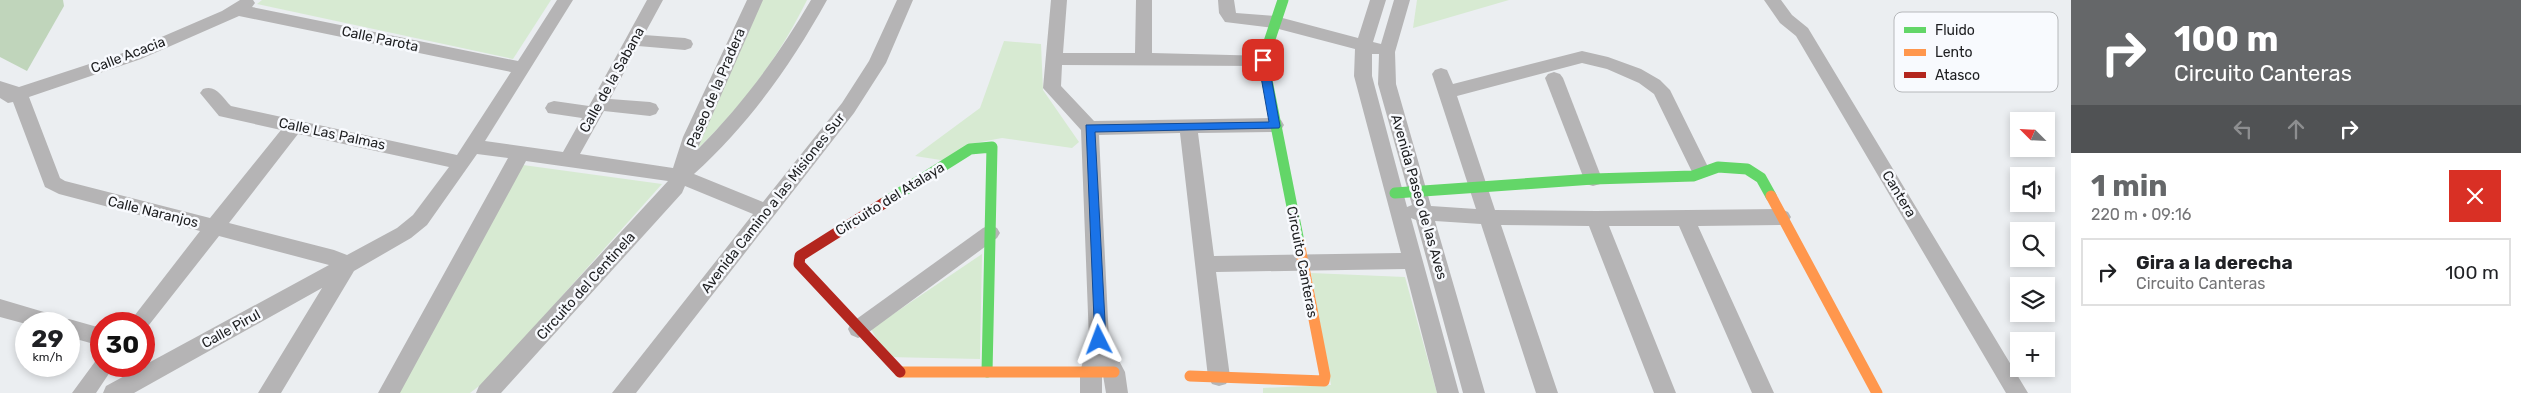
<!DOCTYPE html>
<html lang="es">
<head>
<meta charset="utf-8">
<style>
  :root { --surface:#fff; --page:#f6f6f6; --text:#202124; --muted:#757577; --line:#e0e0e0; --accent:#656769 }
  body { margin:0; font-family:Rubik,sans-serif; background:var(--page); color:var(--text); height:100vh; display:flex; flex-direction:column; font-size:19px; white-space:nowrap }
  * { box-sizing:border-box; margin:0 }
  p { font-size:16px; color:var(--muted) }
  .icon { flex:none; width:28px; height:28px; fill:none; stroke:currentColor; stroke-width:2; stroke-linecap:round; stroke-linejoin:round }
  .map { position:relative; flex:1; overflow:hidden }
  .panel { display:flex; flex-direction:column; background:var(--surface); width:450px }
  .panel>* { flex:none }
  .banner { background:#656769; color:#fff; overflow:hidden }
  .needle { width:32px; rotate:294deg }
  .fabs { position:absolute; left:2010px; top:112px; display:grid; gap:10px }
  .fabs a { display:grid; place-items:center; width:45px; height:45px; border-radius:0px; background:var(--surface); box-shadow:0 2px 8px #0003; font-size:25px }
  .speed { position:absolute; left:15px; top:312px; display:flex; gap:10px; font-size:25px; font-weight:700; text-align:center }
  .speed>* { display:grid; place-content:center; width:65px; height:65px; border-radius:50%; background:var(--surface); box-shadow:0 2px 8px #0003; line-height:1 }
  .speed small { font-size:12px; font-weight:400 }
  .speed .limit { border:8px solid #d22; background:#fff; color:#111 }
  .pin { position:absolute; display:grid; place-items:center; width:42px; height:42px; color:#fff; margin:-21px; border-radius:10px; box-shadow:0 2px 8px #0006 }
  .me { position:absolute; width:55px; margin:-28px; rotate:357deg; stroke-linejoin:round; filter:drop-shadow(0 0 4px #0008) }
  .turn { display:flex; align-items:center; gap:18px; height:105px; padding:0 20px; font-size:22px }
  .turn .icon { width:65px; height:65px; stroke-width:2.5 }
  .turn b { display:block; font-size:35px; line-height:42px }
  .lanes { display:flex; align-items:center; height:48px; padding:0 20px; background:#0003; justify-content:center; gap:25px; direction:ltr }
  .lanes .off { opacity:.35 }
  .round { display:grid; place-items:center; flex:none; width:52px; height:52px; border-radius:0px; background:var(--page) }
  .headline { display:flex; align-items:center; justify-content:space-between; height:85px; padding:0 20px }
  h1 { font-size:30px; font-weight:700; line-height:38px; color:var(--accent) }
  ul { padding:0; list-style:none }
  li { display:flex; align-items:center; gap:15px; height:68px; margin:0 10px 8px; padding:0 10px; border:2px solid var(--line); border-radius:0px }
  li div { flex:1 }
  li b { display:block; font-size:19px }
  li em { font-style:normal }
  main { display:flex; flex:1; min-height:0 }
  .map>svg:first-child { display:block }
  .green { fill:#d7ead2 }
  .forest { fill:#c0d5bb }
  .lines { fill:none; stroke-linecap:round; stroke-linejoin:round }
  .street { fill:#b5b4b5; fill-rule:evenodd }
  .fast { stroke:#63d668; stroke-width:11 }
  .slow { stroke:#ff974d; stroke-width:11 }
  .jam { stroke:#b3261e; stroke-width:11 }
  .route { fill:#1a73e8; stroke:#114b97 }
  .labels { text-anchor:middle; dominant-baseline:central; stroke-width:5; stroke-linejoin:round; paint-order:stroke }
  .street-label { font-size:14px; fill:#1d1e20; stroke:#f8fafe }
  .key { fill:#f8fafe; stroke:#b6b8bb; stroke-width:1 }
  .key-label { font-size:14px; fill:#1d1e20 }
</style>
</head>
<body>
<main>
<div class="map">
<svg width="2071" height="393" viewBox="0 0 2071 393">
  <rect width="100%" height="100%" fill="#ebeef1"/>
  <g class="green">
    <polygon points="262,0 551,0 513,59 257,4"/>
    <path d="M759,0H807C779,57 740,110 693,153Z"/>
    <polygon points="1417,0 1509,0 1413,28"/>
    <polygon points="1004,41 1041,44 1043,90 1079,142 1072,148 1002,138 970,144 947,161 915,156 980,108"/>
    <polygon points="523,165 662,184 488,379 470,393 395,393"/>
    <polygon points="982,254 980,359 887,357 871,329"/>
    <polygon points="1311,273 1405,277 1437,393 1263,393 1263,388 1331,385"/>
  </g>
  <polygon class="forest" points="0,0 63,0 64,6 27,71 0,57"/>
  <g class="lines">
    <g class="street">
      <path d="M240,0H253L255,3L252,7L518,61L557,0H573L485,141L563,152L582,118L548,113L545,108L548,103L554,101L589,106L647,0H663L644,35L685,38L691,40L693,44L691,48L685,50L638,46L610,99L650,102L656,104L659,109L656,114L650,116L604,111L580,154L673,168L683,137L747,0H763L697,150C742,105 779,55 811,0H827C791,65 749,124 694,174L763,202L842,103L869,61L897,0H913L886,63L854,113L636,393H612L753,214L685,186L682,193L501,393H476L479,386L668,181L526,161L400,393H378L508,158L477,154L427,225L411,238L354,271L281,393H258L322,288L134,393H103L106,386L329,265L219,236L145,330L144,324H128L200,231L59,194L45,187L13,102L8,103L0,98V81L19,87L129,51L222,11ZM239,16L511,72L457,155L231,106C222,97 216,84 203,89L200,93L219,116L281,130L210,218L65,181L60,178L29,97L141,59ZM298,134L449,167L413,215L397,228L347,255L334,250L229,223Z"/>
      <path d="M1051,0H1067L1063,53H1135L1136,0H1152V53L1269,56L1271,60L1269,64L1263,66L1062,65L1061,86L1094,121L1275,118L1281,120L1284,125L1281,130L1275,132L1198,133L1214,256L1401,253L1354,76L1355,49L1275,28L1225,22L1219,13L1218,0H1234L1236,13L1275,16L1358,38L1370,0H1386L1373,42L1381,44L1394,0H1410L1395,52L1396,84L1431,206L1476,209L1432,74L1435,70L1441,68L1447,70L1453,84L1582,51L1608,57L1641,69L1660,80L1670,90L1710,171L1708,176L1701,178L1694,176L1654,94L1639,83L1607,69L1582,63L1457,96L1495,210L1596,211L1781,209L1788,212L1791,217L1788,222L1781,225L1698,226L1774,393H1752L1679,226H1609L1676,393H1654L1589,226L1501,225L1558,393H1536L1481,224L1435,221L1485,393H1463L1416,220L1411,218L1459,393H1437L1405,269L1216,272L1230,377L1226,384L1219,386L1212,384L1208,377L1180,133L1099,135L1109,340L1106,353L1116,355L1125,372L1128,393H1106L1102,369V393H1080V372L1089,340L1081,130L1043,88ZM1372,54H1379L1378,84L1412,205L1407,207L1372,76Z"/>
      <polygon points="1764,0 1781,0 1792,15 1808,28 2028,393 2006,393 1796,36 1780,23"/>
      <polygon points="1554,72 1560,74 1563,78 1602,179 1600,184 1593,186 1586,184 1584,179 1545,78 1548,74"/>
      <polygon points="990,225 997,228 1000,233 997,238 865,335 858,338 851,335 848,329 851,323 983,228"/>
      <polygon points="0,299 54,315 61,318 63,321 69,319 101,328 101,346 69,337 69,324 26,324 0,317"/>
      <polygon points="101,358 101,366 114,366 96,393 72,393 97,359"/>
    </g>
    <g class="fast">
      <polyline points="1283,0 1263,60 1299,242"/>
      <polyline points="1395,193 1593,179 1693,176 1718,167 1747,169 1761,178 1771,196"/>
      <polyline points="884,203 970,149 992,147 987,372"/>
    </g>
    <g class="slow">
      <polyline points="1771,196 1877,393"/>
      <polyline points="900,372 1114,372"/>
      <polyline points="1190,376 1324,381 1325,376 1299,242"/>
    </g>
    <polyline class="jam" points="884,203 800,256 799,264 900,372"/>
  </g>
  <polygon class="route" points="1263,56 1268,60 1280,126 1279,128 1095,132 1106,340 1099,345 1095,344 1086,125 1269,122 1258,60"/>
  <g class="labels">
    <g class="street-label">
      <text transform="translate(380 39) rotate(12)">Calle Parota</text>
      <text transform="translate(128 55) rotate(-21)">Calle Acacia</text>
      <text transform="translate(612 80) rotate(-61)">Calle de la Sabana</text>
      <text transform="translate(716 88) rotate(-67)">Paseo de la Pradera</text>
      <text transform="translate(332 134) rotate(12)">Calle Las Palmas</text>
      <text transform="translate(1899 194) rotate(59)">Cantera</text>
      <text transform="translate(1419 197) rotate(74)">Avenida Paseo de las Aves</text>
      <text transform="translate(890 199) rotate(-32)">Circuito del Atalaya</text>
      <text transform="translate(773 203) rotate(-52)">Avenida Camino a las Misiones Sur</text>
      <text transform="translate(153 212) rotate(14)">Calle Naranjos</text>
      <text transform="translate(1302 262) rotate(79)">Circuito Canteras</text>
      <text transform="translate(586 286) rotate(-48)">Circuito del Centinela</text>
      <text transform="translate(231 329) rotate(-29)">Calle Pirul</text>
    </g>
  </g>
  <rect x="1894" y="12" width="164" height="80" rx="8" class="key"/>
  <rect x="1904" y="27" width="22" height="6" fill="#63d668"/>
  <rect x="1904" y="49" width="22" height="7" fill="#ff974d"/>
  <rect x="1904" y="72" width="22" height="6" fill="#b3261e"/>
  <g class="key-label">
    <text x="1935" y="35">Fluido</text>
    <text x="1935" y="57">Lento</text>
    <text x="1935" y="80">Atasco</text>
  </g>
</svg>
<div class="fabs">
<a><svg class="needle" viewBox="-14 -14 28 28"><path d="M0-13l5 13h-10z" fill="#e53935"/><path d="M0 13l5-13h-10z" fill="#757577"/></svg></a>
<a><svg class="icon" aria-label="sound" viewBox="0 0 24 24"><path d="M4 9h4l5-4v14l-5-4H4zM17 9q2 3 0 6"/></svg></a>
<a><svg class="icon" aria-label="search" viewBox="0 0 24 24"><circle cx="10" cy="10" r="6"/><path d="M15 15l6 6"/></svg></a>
<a><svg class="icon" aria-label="layers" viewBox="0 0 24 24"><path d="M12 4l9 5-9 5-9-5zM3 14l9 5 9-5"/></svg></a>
<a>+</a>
</div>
<div class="speed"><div>29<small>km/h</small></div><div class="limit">30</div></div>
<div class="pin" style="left:1263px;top:60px;background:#d93025"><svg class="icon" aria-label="arrive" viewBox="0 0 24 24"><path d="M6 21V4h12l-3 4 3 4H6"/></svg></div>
<svg class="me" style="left:1099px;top:340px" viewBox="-20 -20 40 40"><path d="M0-17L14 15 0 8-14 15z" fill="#1a73e8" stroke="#fff" stroke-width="4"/></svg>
</div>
<section class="panel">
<div class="banner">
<div class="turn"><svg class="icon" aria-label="right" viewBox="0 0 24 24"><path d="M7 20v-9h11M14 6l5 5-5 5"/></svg><div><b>100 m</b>Circuito Canteras</div></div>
<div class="lanes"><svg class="icon off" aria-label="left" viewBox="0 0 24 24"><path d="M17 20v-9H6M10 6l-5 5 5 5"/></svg><svg class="icon off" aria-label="ahead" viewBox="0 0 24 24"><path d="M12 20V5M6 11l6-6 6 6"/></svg><svg class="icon" aria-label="right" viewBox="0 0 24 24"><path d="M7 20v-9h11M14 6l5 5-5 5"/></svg></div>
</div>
<div class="headline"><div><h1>1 min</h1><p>220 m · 09:16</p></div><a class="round" style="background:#d93025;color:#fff"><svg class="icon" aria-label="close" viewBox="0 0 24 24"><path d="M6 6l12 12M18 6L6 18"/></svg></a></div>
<ul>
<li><svg class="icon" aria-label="right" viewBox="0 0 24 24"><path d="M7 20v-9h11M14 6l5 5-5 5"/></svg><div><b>Gira a la derecha</b><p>Circuito Canteras</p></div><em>100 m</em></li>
</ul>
</section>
</main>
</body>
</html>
